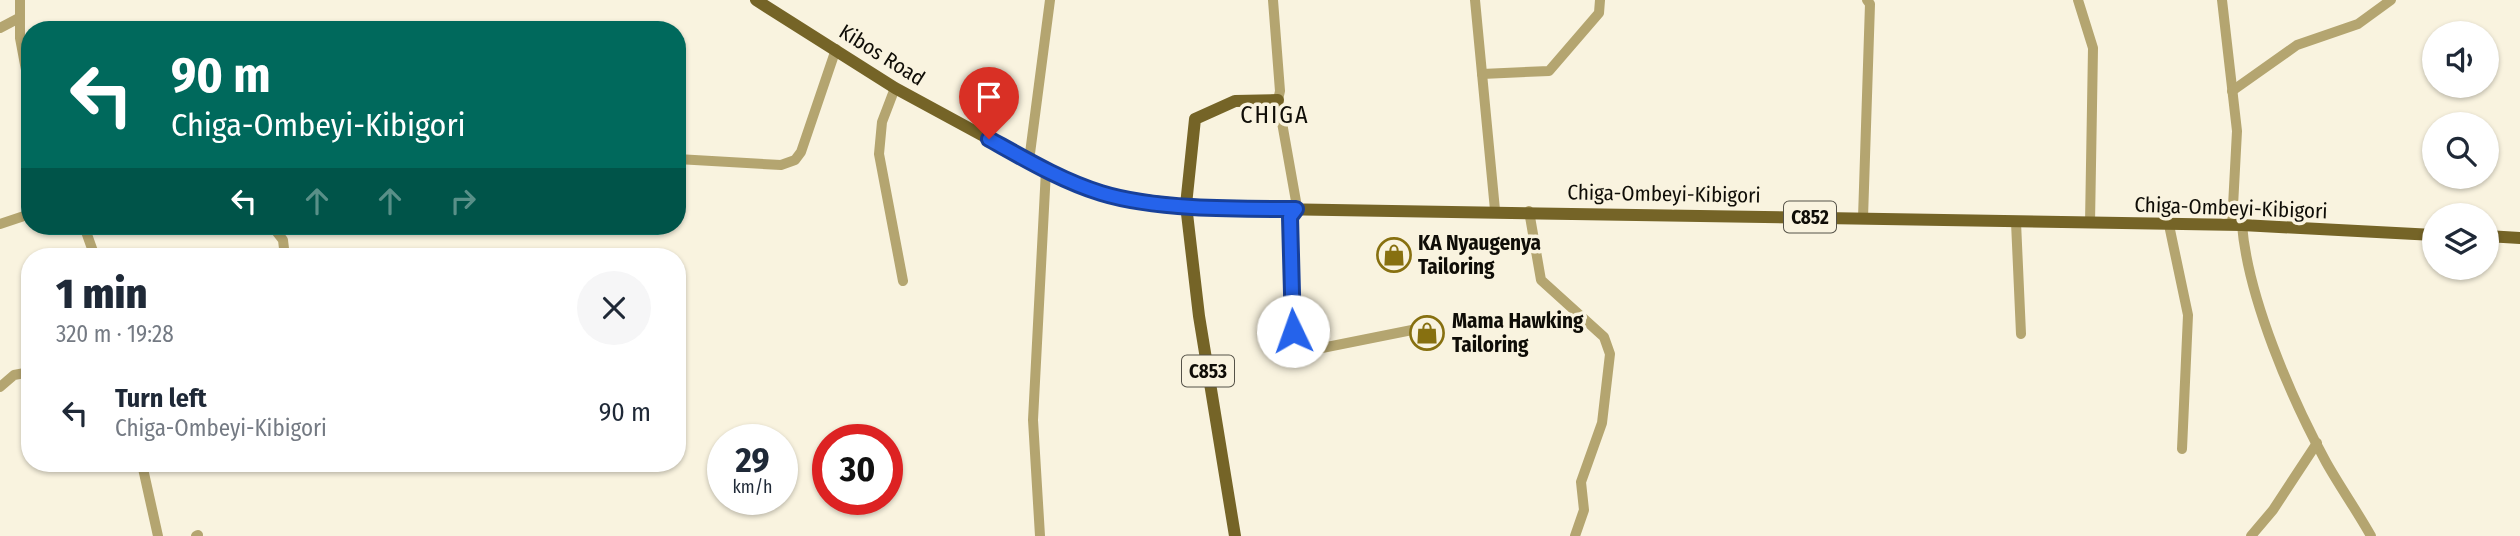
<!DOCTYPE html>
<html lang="en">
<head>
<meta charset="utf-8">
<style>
  :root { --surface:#fff; --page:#f6f6f7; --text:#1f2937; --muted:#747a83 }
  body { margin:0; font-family:"Fira Sans Condensed",sans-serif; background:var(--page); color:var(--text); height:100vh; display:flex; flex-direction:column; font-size:26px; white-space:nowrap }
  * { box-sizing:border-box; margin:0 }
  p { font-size:23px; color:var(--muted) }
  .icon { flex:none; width:38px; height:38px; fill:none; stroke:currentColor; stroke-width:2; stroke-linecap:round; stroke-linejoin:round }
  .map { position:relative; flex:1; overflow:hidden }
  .side { position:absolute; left:21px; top:248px; width:665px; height:224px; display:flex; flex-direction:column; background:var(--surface); border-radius:28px; box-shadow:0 2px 5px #0004 }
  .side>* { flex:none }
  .hud { position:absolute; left:21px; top:21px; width:665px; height:214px; border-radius:28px; box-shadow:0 2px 5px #0004; background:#00695c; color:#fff; overflow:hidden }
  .fabs { position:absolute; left:2422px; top:21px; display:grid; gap:14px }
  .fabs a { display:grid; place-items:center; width:77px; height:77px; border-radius:50%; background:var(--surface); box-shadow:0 2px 5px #0004; font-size:35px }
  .speed { position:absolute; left:707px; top:424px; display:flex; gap:14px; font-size:35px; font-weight:700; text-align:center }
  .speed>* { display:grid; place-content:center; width:91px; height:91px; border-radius:50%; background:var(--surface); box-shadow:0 2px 5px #0004; line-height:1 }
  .speed small { font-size:18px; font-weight:400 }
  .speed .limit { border:10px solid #d22; background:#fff; color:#111 }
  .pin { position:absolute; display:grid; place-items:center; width:60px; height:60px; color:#fff; margin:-72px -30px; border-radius:50% 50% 50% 0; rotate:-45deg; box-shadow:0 0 7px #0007 }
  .pin .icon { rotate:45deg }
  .me { position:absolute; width:77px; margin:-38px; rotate:357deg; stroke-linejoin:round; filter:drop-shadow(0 0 5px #0008) }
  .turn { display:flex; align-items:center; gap:24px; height:147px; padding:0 35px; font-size:32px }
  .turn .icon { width:91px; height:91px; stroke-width:2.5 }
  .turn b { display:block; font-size:49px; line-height:60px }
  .lanes { display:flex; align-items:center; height:66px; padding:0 35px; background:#0003; justify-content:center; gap:35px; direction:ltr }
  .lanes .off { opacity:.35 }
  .round { display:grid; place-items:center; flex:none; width:74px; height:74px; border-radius:37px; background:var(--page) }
  .headline { display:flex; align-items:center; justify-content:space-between; height:119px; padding:0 35px }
  h1 { font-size:42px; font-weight:800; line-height:52px }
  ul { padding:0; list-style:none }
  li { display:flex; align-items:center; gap:21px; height:91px; padding:0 35px }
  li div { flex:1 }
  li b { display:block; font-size:26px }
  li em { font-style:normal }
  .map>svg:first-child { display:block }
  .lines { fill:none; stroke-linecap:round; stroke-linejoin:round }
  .minor { stroke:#b4a570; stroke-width:10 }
  .major { stroke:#756427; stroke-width:12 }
  .route-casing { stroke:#184099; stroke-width:18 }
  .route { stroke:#2563eb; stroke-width:12 }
  .labels { text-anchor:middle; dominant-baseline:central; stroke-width:7; stroke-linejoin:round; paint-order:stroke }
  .shield { fill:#f9f3df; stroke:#555248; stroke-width:2 }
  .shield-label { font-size:19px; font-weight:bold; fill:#0f0d07 }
  .street-label { font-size:21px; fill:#0f0d07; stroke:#f9f3df }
  .poi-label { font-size:21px; font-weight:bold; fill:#0f0d07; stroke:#f9f3df; text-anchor:start }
  .quarter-label { font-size:24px; letter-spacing:2px; fill:#0f0d07; stroke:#f9f3df }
</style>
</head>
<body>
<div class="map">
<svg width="2520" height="536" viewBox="0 0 2520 536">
  <rect width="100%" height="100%" fill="#f9f3df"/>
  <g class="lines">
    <g class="minor">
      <polyline points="20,0 20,38 30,91"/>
      <polyline points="1273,0 1280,91 1278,100 1297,207 1290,217 1291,316 1295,346 1317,349 1412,330"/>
      <polyline points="1475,0 1495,210"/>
      <polyline points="2078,0 2093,48 2090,223"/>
      <polyline points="2222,0 2237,131 2232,225"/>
      <polyline points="0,28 19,18"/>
      <polyline points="1482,74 1549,71 1599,13 1600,0"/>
      <polyline points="895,88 882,122 879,154 903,281"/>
      <polyline points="2232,91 2297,45 2358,24 2391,0"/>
      <polyline points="677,159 781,165 795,160 801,152 836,49"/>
      <polyline points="1029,161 1050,0"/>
      <polyline points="1529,211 1541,280 1604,337 1610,354 1602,423 1581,482 1584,510 1575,536"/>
      <polyline points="1863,218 1870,4 1867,0"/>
      <polyline points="2016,222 2021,334"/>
      <polyline points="0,224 30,214"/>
      <polyline points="2169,225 2188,315 2182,449"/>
      <path d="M2242,225C2248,298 2291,398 2326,462C2340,487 2357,511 2371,536"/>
      <polyline points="84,226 95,257"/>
      <polyline points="272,226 283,240 285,257"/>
      <polyline points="0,387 14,375 30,372"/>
      <polyline points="142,464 158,536"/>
      <polyline points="196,536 198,535"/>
      <polyline points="1040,536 1033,420 1046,170"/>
      <polyline points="2251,536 2273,510 2317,443"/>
    </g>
    <g class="major">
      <polyline points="756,0 895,88 1046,170 1084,187 1117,197 1186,205 1273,209 2242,225 2434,235"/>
      <polyline points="2487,236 2520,238"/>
      <polyline points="1235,536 1199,316 1186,205 1195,119 1235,101 1278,100"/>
    </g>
  </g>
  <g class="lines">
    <g class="route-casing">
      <path id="route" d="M989,139C1025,159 1062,181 1101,193C1156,210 1238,209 1296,209L1290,217L1293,331"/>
    </g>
    <use href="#route" class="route"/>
  </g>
  <defs>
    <g id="shop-ring" transform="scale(1.75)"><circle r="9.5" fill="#f9f3df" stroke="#877010" stroke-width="1.5"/><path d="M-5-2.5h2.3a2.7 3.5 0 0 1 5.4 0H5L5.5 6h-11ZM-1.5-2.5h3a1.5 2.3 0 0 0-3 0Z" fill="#877010"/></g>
  </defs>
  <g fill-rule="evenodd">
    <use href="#shop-ring" x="1394" y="255"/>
    <use href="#shop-ring" x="1427" y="333"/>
  </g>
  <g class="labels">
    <g class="shield">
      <rect x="1784" y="201.5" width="52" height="31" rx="5"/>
      <rect x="1182" y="355.5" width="52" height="31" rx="5"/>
    </g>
    <g class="shield-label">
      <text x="1810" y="217">C852</text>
      <text x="1208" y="371">C853</text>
    </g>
    <g class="street-label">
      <text transform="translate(882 55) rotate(32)">Kibos Road</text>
      <text transform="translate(1664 194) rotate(1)">Chiga-Ombeyi-Kibigori</text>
      <text transform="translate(2231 208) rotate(2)">Chiga-Ombeyi-Kibigori</text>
    </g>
    <g class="poi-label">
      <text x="1418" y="243">KA Nyaugenya<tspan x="1418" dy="24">Tailoring</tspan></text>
      <text x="1452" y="321">Mama Hawking<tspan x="1452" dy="24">Tailoring</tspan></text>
    </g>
    <g class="quarter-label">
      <text x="1275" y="115">CHIGA</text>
    </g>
  </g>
</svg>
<div class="fabs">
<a><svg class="icon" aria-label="sound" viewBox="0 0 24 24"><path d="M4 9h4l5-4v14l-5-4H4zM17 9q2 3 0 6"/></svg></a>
<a><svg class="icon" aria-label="search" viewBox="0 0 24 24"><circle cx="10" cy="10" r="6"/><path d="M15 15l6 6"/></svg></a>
<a><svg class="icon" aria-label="layers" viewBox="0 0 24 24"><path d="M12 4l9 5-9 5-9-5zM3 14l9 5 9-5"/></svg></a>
</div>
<div class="speed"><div>29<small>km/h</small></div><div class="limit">30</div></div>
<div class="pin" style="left:989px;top:139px;background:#d93025"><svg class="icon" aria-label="arrive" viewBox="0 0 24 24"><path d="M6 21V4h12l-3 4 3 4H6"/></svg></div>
<svg class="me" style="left:1293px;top:331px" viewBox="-20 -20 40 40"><circle r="19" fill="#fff"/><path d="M0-13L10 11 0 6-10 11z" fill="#2563eb"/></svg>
<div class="hud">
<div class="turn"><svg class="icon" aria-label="left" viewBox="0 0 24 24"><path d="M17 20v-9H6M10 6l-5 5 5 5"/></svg><div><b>90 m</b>Chiga-Ombeyi-Kibigori</div></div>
<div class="lanes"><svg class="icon" aria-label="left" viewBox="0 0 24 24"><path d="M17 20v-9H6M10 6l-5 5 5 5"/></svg><svg class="icon off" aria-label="ahead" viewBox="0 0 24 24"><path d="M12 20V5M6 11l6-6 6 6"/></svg><svg class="icon off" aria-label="ahead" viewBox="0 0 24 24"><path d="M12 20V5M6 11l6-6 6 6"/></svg><svg class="icon off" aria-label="right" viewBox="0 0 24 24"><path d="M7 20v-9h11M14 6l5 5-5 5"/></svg></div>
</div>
<section class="side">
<div class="headline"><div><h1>1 min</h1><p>320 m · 19:28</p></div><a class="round"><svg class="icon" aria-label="close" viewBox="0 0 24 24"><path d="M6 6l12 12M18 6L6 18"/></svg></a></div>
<ul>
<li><svg class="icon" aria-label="left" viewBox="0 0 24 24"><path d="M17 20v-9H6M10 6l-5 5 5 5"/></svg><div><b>Turn left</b><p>Chiga-Ombeyi-Kibigori</p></div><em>90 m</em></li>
</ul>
</section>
</div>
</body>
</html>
